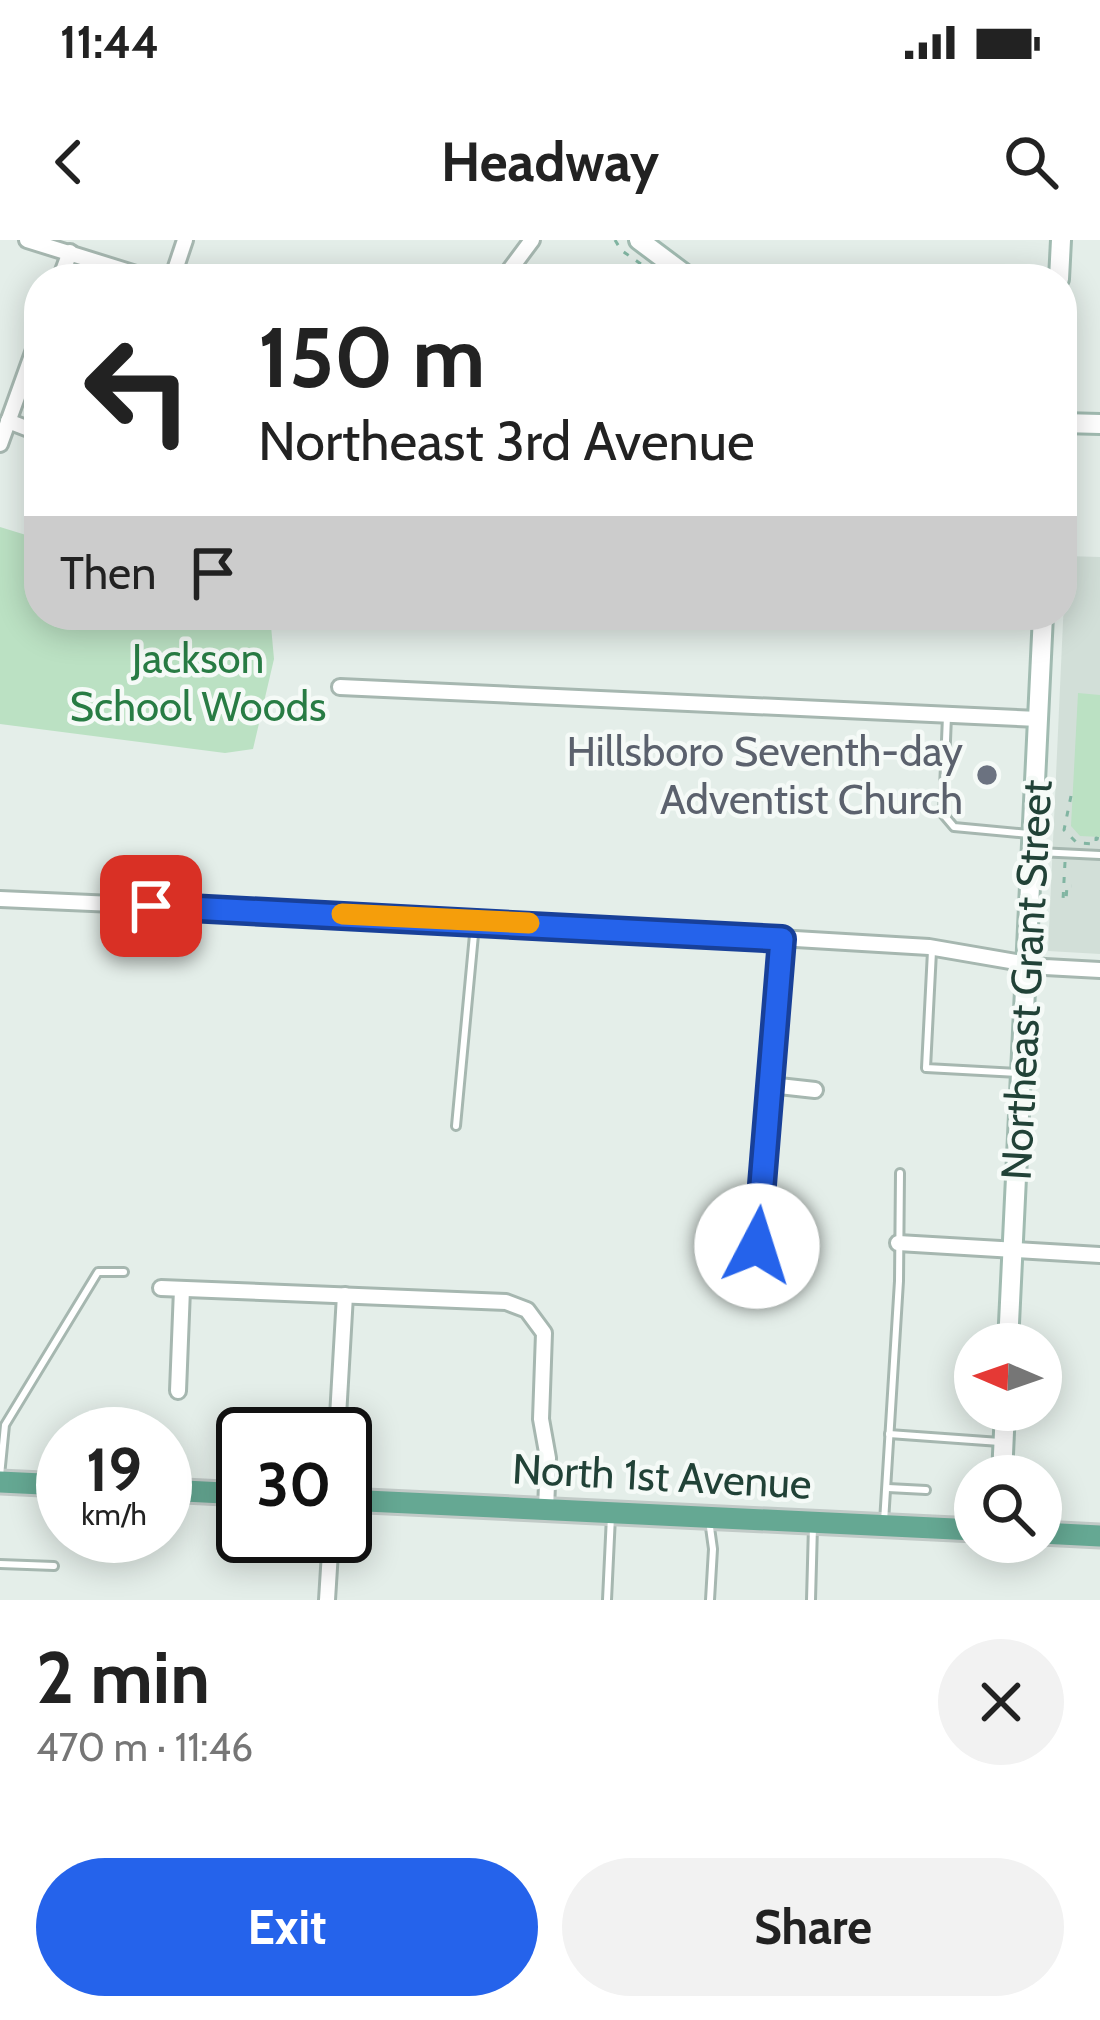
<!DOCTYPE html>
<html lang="en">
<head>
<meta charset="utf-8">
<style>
  :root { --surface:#fff; --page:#f2f2f2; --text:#222; --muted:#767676; --accent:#2563eb }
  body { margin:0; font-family:Cabin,sans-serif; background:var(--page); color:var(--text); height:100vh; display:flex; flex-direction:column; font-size:45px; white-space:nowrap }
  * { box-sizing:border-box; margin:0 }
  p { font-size:39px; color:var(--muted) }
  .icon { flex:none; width:66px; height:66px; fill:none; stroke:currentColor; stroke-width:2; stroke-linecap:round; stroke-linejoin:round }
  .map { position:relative; height:1360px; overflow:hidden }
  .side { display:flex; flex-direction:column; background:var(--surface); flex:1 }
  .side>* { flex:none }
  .hud { position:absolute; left:24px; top:24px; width:1053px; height:366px; border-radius:48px; box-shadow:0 6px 30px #0003; background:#fff; color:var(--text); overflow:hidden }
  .needle { width:78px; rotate:272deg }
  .tools { position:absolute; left:954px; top:1083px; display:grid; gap:24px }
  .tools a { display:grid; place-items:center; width:108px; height:108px; border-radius:50%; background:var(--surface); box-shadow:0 6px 30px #0003; font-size:60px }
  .speed { position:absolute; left:36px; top:1167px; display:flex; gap:24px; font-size:60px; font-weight:700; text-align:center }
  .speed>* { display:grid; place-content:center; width:156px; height:156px; border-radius:50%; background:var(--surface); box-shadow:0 6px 30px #0003; line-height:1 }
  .speed small { font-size:30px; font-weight:400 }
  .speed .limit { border:6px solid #111; border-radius:18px; background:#fff; color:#111 }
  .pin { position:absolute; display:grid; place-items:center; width:102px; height:102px; color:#fff; margin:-51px; border-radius:24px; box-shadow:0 6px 18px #0006 }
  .me { position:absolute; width:132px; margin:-66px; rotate:5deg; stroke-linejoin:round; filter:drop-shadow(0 0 9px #0008) }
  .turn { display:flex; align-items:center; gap:42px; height:252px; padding:0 36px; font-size:54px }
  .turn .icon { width:156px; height:156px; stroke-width:2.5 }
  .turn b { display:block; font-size:84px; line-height:102px }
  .then { display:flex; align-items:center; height:114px; padding:0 36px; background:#0003; gap:24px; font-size:45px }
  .round { display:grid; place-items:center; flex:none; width:126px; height:126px; border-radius:63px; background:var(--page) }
  .headline { display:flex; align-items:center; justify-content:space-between; height:204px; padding:0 36px }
  h1 { font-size:72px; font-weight:700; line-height:90px }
  .primary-button { display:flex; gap:24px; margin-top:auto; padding:24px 36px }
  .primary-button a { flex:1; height:138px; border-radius:72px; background:var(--accent); color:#fff; font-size:48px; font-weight:700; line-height:138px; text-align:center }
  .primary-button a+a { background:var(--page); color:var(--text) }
  .status { display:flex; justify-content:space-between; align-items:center; height:84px; padding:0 60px; background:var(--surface); direction:ltr }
  .status svg { height:33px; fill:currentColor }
  header { display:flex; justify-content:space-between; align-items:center; height:156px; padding:0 36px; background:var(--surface); font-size:54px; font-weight:700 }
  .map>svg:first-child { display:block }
  .built { fill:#d2dfd8 }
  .green { fill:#bbe1c3 }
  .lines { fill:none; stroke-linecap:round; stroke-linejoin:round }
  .lane-casing { stroke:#a6b7b0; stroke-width:12 }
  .street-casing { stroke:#a6b7b0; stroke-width:20 }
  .secondary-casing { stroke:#a1bbb1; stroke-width:24 }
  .primary-casing { stroke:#c1cac7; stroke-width:27 }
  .path { stroke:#81b5a2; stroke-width:3; stroke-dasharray:6 9; stroke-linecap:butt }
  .lane { stroke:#fff; stroke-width:6 }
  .street { stroke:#fff; stroke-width:14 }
  .secondary { stroke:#fff; stroke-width:18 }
  .primary { stroke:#65a893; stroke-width:21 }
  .route-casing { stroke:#184099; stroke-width:30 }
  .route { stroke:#2563eb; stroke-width:21 }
  .slow { stroke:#f59e0b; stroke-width:21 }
  .worship-dot { fill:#6b7280; stroke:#f5faf7; stroke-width:4.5 }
  .labels { text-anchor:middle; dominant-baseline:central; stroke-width:9; stroke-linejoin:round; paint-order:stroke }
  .park-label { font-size:42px; fill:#287c44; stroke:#f5faf7 }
  .worship-label { font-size:42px; fill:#5b616d; stroke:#f5faf7; text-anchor:end }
  .street-label { font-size:42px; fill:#214237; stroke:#f5faf7 }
</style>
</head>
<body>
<div class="status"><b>11:44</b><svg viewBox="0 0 49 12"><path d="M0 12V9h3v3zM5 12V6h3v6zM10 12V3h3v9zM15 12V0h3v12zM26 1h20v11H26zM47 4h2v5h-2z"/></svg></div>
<header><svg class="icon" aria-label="back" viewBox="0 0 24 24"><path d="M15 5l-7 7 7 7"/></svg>Headway<svg class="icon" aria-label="search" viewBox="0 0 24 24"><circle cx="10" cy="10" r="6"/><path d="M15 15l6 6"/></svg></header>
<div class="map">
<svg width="1100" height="1360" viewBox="0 0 1100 1360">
  <rect width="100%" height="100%" fill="#e4eee9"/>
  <polygon class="built" points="1066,316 1100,317 1100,714 1048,711"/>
  <g class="green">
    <polygon points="0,287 39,299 39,375 270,375 274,419 253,509 225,513 0,484"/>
    <polygon points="1078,453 1100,455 1100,597 1080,596 1071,586"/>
  </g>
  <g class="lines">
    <g class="lane-casing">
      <g id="lane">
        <polyline points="947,476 943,574 954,587 1029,594"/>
        <polyline points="1038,612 1100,615"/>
        <polyline points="932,711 926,828 1018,833"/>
        <polyline points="456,886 475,684"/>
        <polyline points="889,1194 1000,1202"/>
        <polyline points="0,1236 5,1185 98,1032 124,1032"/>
        <polyline points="888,1248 926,1250"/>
        <polyline points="709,1280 713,1309 710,1360"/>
        <polyline points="884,1282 899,1041 900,933"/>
        <polyline points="0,1324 54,1326"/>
        <polyline points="607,1360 611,1276"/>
        <polyline points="811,1360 813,1286"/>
      </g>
    </g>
    <g class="street-casing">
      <g id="street">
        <polyline points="27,0 152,39"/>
        <polyline points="60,39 70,12"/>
        <polyline points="172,39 185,0"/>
        <polyline points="503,39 532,0"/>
        <polyline points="8,181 39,193"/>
        <polyline points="0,204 39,96"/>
        <polyline points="340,447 1038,479"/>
        <polyline points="0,659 475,680 929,707 1045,727 1100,730"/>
        <polyline points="770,845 815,850"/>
        <polyline points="898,1003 1100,1015"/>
        <polyline points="757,1006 781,699"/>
        <polyline points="161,1048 506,1062 527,1070 544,1093 541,1179 548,1218 546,1270"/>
        <polyline points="178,1151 182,1049"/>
        <polyline points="337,1194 345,1055"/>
        <polyline points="327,1360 331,1296"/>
      </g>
    </g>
    <g class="secondary-casing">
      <g id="secondary">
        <polyline points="639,0 691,39"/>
        <polyline points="1059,39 1061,0"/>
        <polyline points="1062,183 1100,184"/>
        <polyline points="1008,1104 1043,375"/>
        <polyline points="1002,1236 1005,1170"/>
      </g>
    </g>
    <g class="primary-casing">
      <g id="primary">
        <polyline points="0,1242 63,1245"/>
        <polyline points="165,1250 243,1254"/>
        <polyline points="345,1260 975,1290"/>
        <polyline points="1041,1293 1100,1296"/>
      </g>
    </g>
    <g class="path">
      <polyline points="615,0 621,10 662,39"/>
      <polyline points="701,27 717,39"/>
      <polyline points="1071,556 1064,590 1077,603 1096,604 1096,598 1100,599"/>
      <polyline points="1065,622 1063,660 1066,660 1067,646 1072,646"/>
    </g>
    <use href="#lane" class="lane"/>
    <use href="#street" class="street"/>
    <use href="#secondary" class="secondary"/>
    <use href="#primary" class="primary"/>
  </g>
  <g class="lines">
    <g class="route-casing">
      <polyline id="route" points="151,666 782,699 757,1006"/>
    </g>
    <use href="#route" class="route"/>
    <polyline class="slow" points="342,674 529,683"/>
  </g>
  <circle class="worship-dot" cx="987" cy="535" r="12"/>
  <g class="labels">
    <g class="park-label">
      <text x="198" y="418">Jackson<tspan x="198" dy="48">School Woods</tspan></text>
    </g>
    <g class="worship-label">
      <text x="963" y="511">Hillsboro Seventh-day<tspan x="963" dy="48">Adventist Church</tspan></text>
    </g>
    <g class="street-label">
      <text transform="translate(1026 740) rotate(-87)">Northeast Grant Street</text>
      <text transform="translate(662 1236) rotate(3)">North 1st Avenue</text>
    </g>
  </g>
</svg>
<div class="tools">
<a><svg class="needle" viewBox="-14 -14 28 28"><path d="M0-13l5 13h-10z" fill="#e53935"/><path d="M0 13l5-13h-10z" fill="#767676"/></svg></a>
<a><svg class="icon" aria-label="search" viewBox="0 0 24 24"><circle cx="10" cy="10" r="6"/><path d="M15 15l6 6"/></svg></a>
</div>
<div class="speed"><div>19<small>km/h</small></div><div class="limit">30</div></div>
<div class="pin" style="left:151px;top:666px;background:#d93025"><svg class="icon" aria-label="arrive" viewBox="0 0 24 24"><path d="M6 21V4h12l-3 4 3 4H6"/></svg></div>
<svg class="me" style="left:757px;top:1006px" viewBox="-20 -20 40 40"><circle r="19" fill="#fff"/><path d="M0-13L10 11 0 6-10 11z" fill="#2563eb"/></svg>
<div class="hud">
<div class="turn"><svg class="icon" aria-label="left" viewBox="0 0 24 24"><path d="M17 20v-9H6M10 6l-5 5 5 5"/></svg><div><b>150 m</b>Northeast 3rd Avenue</div></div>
<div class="then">Then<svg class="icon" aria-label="arrive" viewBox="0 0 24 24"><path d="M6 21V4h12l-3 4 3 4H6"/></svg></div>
</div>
</div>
<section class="side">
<div class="headline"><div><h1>2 min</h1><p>470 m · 11:46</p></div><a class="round"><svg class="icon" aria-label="close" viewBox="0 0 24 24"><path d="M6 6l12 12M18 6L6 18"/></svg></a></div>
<div class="primary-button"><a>Exit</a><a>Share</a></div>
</section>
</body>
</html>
